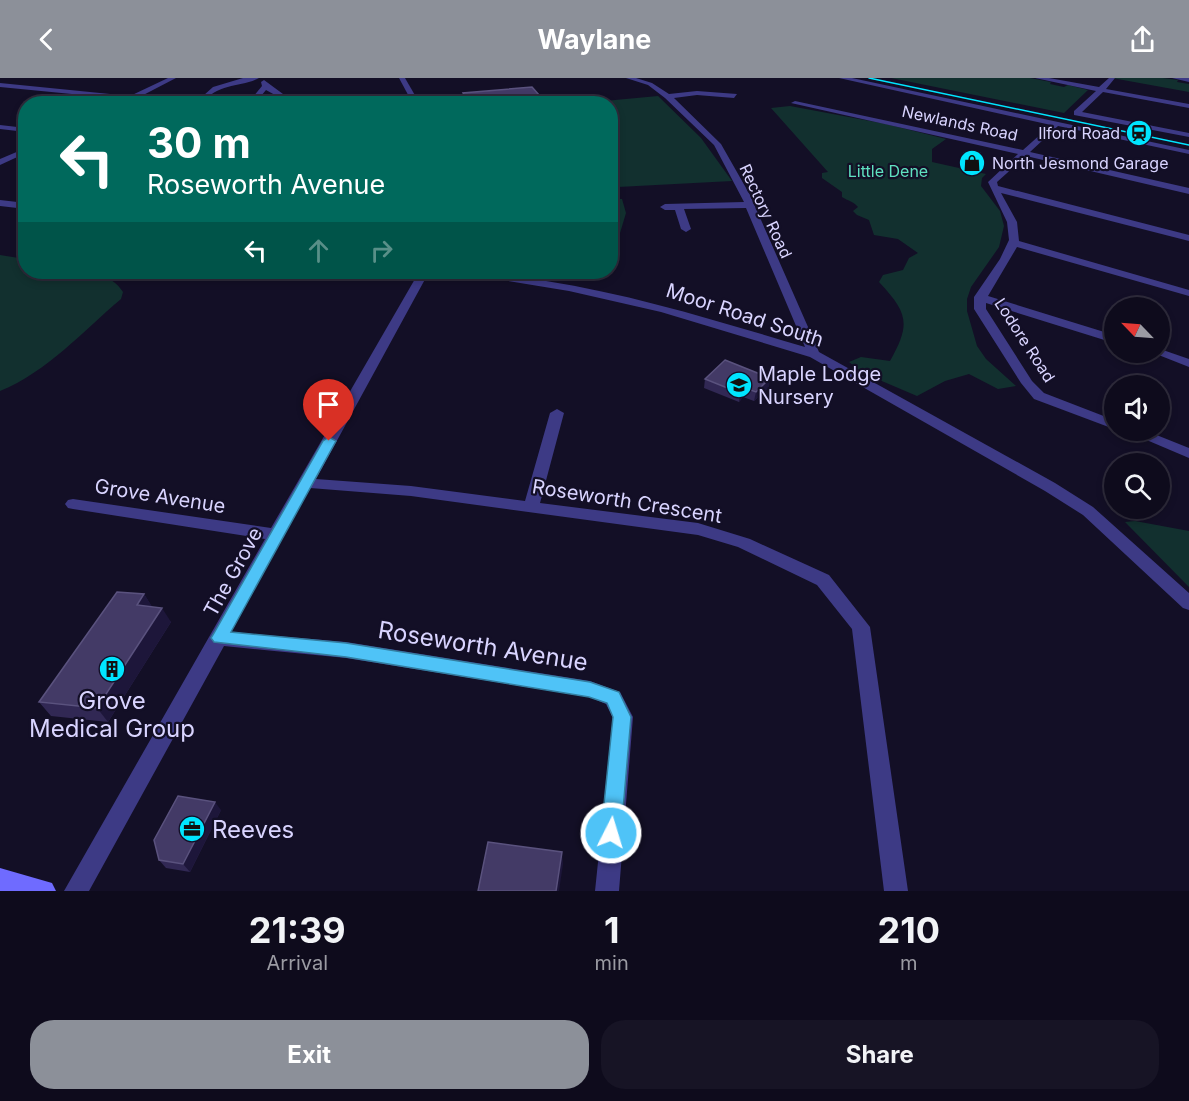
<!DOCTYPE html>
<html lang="en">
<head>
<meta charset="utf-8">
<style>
  :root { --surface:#0e0b1c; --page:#171425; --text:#f1f3f6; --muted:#9b9ba3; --line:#2e2b3b; --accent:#8c9099 }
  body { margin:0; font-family:Inter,sans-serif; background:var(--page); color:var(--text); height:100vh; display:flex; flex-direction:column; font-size:22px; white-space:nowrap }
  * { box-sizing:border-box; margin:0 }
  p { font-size:20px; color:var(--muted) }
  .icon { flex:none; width:33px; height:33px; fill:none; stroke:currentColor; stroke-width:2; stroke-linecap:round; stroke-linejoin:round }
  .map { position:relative; height:813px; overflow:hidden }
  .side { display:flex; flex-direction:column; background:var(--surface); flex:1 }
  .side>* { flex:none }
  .guide { position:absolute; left:18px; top:18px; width:600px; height:183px; border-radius:24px; box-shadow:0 3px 9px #0003,0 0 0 2px var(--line); background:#00695c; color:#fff; overflow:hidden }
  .needle { width:39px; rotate:295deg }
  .tools { position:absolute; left:1104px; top:219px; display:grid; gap:12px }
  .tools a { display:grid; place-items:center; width:66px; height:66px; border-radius:50%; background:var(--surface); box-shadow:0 3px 9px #0003,0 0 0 2px var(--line); font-size:30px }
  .pin { position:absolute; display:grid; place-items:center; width:51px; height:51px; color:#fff; margin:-62px -26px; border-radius:50% 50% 50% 0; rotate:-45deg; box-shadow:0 0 6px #0007 }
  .pin .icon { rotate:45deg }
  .me { position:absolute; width:66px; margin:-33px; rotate:5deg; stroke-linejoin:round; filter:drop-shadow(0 0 4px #0008) }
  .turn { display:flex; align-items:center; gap:21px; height:126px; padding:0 30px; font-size:27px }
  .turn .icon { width:78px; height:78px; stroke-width:2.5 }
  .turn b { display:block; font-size:42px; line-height:51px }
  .lanes { display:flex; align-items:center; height:57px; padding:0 30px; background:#0003; justify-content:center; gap:30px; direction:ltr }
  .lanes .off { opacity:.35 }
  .eta { display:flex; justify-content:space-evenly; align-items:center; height:102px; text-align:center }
  .eta b { font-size:36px; font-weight:700; line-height:42px }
  .action { display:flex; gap:12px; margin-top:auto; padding:12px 30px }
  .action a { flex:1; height:69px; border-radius:24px; background:var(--accent); color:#fff; font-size:24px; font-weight:700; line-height:69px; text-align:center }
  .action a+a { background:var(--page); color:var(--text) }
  header { display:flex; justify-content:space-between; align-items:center; height:78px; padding:0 30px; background:var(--accent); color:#fff; font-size:27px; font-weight:700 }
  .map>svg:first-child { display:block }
  .green { fill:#12302f }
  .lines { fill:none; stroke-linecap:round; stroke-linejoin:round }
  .street { fill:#3d3a85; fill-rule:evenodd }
  .secondary { fill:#6f6bff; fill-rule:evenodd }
  .tram { stroke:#00e5ff; stroke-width:1.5 }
  .wall { fill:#312854 }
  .shaded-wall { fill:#1d163a }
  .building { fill:#433a66; stroke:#5a527e; stroke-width:1.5 }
  .route { fill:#4fc3f7; stroke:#337fa1; stroke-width:1.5 }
  .labels { text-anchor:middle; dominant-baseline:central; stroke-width:4.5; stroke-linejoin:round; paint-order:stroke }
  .far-street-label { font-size:16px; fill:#d9d4ff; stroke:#130f26 }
  .far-poi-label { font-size:16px; fill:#d9d4ff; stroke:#130f26; text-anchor:end }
  .far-park-label { font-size:16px; fill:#5fe0c0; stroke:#130f26 }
  .street-label { font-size:20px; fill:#d9d4ff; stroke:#130f26 }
  .poi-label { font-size:20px; fill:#d9d4ff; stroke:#130f26; text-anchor:start }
  .near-street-label { font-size:24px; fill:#d9d4ff; stroke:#130f26 }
  .near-poi-label { font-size:24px; fill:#d9d4ff; stroke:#130f26 }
</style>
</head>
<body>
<header><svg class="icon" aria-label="back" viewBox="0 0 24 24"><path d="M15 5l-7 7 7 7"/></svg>Waylane<svg class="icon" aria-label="share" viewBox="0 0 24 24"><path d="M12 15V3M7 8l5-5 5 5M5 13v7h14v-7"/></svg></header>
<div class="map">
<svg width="1189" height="813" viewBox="0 0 1189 813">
  <rect width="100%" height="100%" fill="#130f26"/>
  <g class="green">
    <polygon points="891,0 1030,0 1051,4 1050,6 1064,9 1068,7 1088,12 1064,35"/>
    <polygon points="1112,0 1163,0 1178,2 1177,4 1189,6 1189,14"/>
    <polygon points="658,18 701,60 732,103 618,109 611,91 610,26 583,25"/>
    <path d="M790,28L886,46L946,61L932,71V84L986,96L982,100L981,108L1000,133L1004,148L999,169L971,209L967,221V233L977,268L986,281L1016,308L998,311L969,296L945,303L917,318L863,295L849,284L861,279L890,283C911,246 908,235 879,204L883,197L903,192L909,180L918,175L898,161L874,157L869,142L857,137L853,133L858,129C853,123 848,123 842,119V114L822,100V95L828,94L771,30Z"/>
    <polygon points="611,121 622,121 626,135 611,185"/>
    <path d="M0,177L25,181L26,194C54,194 105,184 123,214L121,221C83,253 47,294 0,313Z"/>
    <polygon points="1135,443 1189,453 1189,509 1125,444"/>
  </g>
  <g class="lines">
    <g class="street">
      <polygon points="168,0 176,0 126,26 119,24 123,21 0,9 0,5 130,18"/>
      <path d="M243,0H259C239,10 219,4 201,26H194L213,9Z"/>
      <polygon points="399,0 405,0 420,26 413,26"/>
      <path d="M626,0H636L652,5L669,16L697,13L737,16L734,20L697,17L674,20L721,66L750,117L819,274L1055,405L1093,429L1189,515V532L1183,530L1083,437L1045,413L810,279L661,234L569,213L465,196L464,194C492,194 519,199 546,203C635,217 720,244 805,269L746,130L684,131L691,151L686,154L681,151L675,132H665L660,129L665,126L744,124L714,67L665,20L648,7Z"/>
      <polygon points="839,0 852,0 1189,72 1189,76 1058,48 1030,74 1189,110 1189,116 1026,78 997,104 998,108 1189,157 1189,163 1001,115 1017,144 1019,163 1189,212 1189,218 1017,169 988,218 1114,257 1114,265 986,225 986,231 1032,303 1044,315 1114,342 1114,351 1034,321 1021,305 974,231 974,219 1000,181 1009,162 1007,144 988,104 1018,76 791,25 795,23 1023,72 1051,47"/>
      <polygon points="1035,0 1049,0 1099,9 1109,0 1115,0 1106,11 1189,26 1189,30 1103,14 1082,34 1189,55 1189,59 1074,37 1074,33 1096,13"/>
      <polygon points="1172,0 1189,0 1189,4"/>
      <path d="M264,2L283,16L275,26H262L253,19L262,8L261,4ZM266,12L275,17L269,24L261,18Z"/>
      <polygon points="0,47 26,50 26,54 0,51"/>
      <polygon points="26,70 26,75 0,87 0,81"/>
      <polygon points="0,122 26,125 26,131 0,128"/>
      <polygon points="419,194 429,194 316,401 411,408 525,423 550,335 557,331 564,335 540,425 698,445 750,461 829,497 870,549 908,813 884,813 852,551 817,507 738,469 698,457 411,418 310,410 231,554 346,564 590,603 620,614 633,639 619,813 595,813 613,640 606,626 589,619 346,580 224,568 89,813 64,813 265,461 73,431 68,430 65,426 68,422 73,421 271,450"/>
      <polygon points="1160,271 1189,281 1189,289 1151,274 1160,274"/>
      <polygon points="1123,352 1144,352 1189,370 1189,380"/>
    </g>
    <polygon class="secondary" points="0,790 52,805 56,813 0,813"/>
    <polyline class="tram" points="869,0 1189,67"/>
  </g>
  <g class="wall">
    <polygon points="463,15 547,26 464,26"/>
    <polygon points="705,301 769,309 754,323 743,319 739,324 704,310"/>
    <polygon points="144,516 152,529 171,544 108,644 51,638 39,624"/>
    <polygon points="221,732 190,794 166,790 159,782"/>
  </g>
  <g class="shaded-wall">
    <polygon points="770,300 769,309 754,323 756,314"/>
    <polygon points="745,310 743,319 739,324 740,315"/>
    <polygon points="144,516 153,530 137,527"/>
    <polygon points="162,530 171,544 108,644 97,630"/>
    <polygon points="215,724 221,732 190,794 183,786"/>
    <polygon points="562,774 563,786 559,813 556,813"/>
  </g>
  <g class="building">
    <polygon points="532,9 547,26 469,26 463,15"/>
    <polygon points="725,282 770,300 756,314 745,310 740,315 705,301"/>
    <polygon points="117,514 144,516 137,527 162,530 97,630 39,624"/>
    <polygon points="178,718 215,724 183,786 159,782 154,762"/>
    <polygon points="488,764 562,774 556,813 478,813"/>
  </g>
  <polygon class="route" points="329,359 336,363 231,554 346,565 590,604 619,614 631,639 621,755 619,762 611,765 604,762 601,755 613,639 607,625 589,619 346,579 214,564 211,560 214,555 323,363"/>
  <defs>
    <g id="station-disc" transform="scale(1.35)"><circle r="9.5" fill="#00e5ff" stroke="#130f26"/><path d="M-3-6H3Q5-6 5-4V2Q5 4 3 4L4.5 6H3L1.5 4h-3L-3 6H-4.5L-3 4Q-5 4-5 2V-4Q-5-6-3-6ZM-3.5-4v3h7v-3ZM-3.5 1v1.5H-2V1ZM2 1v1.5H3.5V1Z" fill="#111"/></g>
    <g id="shop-disc" transform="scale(1.35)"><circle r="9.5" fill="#00e5ff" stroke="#130f26"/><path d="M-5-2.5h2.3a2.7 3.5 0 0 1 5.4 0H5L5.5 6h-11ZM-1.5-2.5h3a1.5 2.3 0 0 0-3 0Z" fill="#111"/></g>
    <g id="school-disc" transform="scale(1.35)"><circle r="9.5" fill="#00e5ff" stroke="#130f26"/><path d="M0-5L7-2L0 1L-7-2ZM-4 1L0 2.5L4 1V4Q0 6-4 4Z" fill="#111"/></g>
    <g id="building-disc" transform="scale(1.35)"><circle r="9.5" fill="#00e5ff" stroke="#130f26"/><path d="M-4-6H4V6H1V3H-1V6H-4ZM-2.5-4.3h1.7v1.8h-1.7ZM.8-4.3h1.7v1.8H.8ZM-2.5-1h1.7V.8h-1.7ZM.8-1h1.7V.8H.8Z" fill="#111"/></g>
    <g id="office-disc" transform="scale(1.35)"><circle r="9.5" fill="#00e5ff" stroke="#130f26"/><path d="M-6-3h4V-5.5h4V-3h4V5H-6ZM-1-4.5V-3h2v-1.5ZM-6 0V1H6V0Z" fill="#111"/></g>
  </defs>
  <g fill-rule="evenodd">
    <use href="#station-disc" x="1139" y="55"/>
    <use href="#shop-disc" x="972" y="85"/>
    <use href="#school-disc" x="739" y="307"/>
    <use href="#building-disc" x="112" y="591"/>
    <use href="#office-disc" x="192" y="751"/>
  </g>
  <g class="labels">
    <g class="far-street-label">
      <text transform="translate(960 45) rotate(12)">Newlands Road</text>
      <text transform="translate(766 133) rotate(65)">Rectory Road</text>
      <text transform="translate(1025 262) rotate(57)">Lodore Road</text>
    </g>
    <g class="far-poi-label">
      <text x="1120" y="55">Ilford Road</text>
      <text x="992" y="85" text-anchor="start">North Jesmond Garage</text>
    </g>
    <g class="far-park-label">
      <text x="888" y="93">Little Dene</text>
    </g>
    <g class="street-label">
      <text transform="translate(745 237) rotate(18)">Moor Road South</text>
      <text transform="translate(160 418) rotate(9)">Grove Avenue</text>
      <text transform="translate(627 423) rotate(9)">Roseworth Crescent</text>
      <text transform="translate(233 494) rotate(-61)">The Grove</text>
    </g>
    <g class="poi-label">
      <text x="758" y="296">Maple Lodge<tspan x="758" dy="23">Nursery</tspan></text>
    </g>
    <g class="near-street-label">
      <text transform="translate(483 568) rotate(9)">Roseworth Avenue</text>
    </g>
    <g class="near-poi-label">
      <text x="112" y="622">Grove<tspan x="112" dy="28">Medical Group</tspan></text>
      <text x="212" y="751" text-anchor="start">Reeves</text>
    </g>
  </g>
</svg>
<div class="tools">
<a><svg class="needle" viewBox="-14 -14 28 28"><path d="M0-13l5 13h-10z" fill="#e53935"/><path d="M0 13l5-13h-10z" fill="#9b9ba3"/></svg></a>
<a><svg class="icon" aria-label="sound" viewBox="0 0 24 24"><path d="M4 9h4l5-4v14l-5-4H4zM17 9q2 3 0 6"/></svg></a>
<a><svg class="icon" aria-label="search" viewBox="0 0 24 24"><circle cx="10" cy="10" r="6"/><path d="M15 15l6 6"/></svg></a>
</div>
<div class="pin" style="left:329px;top:363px;background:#d93025"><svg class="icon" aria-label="arrive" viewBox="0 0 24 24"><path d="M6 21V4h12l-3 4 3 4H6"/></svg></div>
<svg class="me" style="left:611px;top:755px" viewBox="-20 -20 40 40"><circle r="17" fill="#4fc3f7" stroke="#fff" stroke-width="3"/><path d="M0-11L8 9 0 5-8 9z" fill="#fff"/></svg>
<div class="guide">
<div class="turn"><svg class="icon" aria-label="left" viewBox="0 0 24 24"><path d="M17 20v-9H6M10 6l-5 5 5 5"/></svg><div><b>30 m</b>Roseworth Avenue</div></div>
<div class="lanes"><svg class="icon" aria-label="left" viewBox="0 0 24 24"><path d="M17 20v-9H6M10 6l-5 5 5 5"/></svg><svg class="icon off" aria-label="ahead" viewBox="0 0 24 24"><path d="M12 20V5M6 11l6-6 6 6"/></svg><svg class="icon off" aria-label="right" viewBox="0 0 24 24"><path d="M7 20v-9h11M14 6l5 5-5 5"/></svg></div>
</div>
</div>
<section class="side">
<div class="eta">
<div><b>21:39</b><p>Arrival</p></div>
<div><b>1</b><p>min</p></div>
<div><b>210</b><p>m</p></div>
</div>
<div class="action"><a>Exit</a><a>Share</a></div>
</section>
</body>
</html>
